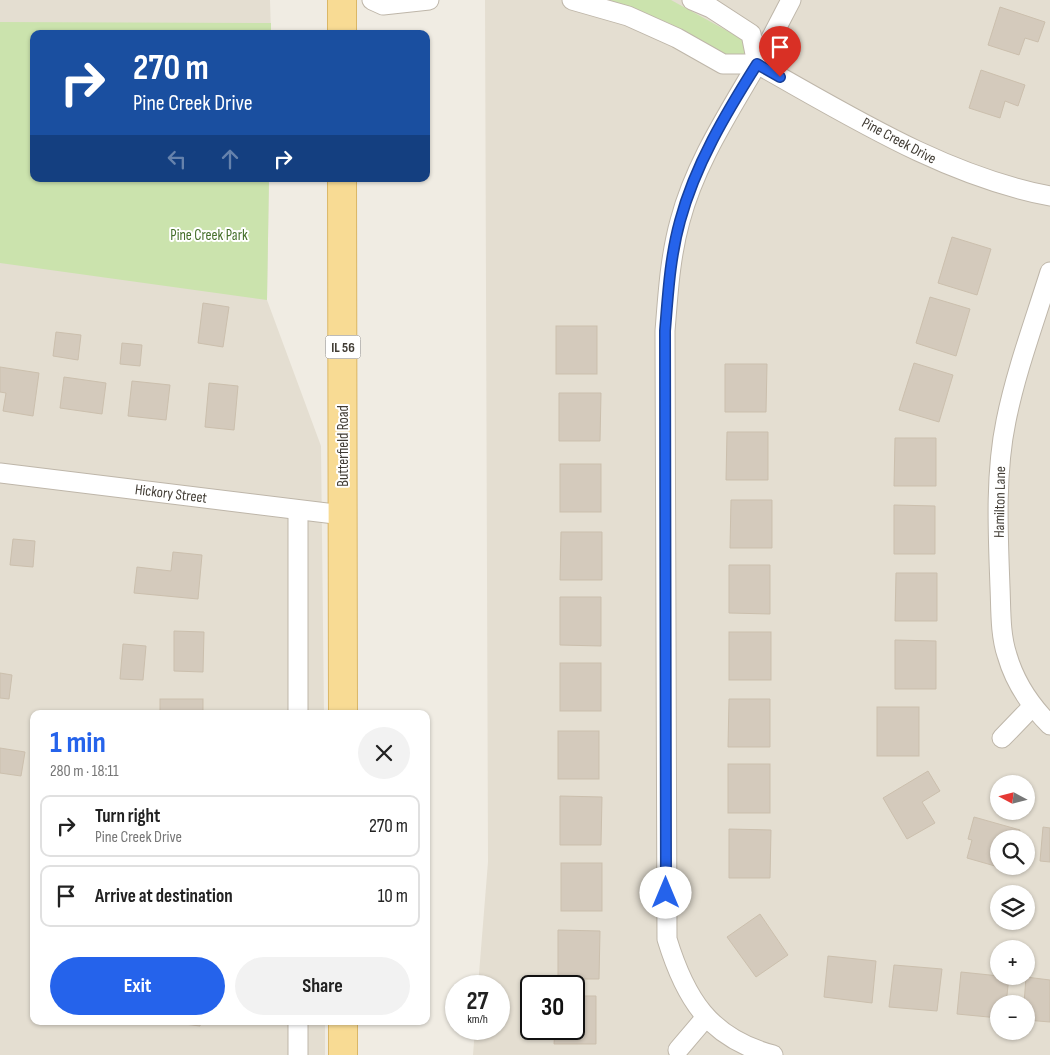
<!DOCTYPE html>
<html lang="en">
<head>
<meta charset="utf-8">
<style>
  :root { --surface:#fff; --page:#f2f2f2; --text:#222; --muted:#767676; --line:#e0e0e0; --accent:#2563eb }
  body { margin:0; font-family:"Sofia Sans Condensed",sans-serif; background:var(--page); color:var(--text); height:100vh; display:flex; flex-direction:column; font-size:19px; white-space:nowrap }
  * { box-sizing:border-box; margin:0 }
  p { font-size:16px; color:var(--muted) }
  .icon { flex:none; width:28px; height:28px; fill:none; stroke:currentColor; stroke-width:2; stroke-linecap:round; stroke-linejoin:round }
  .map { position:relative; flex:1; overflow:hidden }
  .sheet { position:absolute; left:30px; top:710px; width:400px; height:315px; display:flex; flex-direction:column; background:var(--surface); border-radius:10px; box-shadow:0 1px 4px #0004 }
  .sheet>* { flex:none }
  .hud { position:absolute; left:30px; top:30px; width:400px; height:152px; border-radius:10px; box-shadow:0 1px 4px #0004; background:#1a4fa0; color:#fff; overflow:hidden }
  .needle { width:32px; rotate:277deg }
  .tools { position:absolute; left:990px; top:775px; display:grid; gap:10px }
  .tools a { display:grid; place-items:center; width:45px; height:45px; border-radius:50%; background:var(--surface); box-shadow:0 1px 4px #0004; font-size:25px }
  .speed { position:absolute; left:445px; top:975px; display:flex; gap:10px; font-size:25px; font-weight:700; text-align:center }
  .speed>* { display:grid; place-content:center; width:65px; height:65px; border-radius:50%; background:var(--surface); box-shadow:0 1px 4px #0004; line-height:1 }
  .speed small { font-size:12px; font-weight:400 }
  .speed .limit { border:2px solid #111; border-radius:8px; background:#fff; color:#111 }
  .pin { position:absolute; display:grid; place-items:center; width:42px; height:42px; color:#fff; margin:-51px -21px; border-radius:50% 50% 50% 0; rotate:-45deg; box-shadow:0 0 5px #0007 }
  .pin .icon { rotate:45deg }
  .me { position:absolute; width:55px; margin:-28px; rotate:0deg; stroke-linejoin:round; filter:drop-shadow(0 0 4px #0008) }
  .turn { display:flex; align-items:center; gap:18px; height:105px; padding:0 20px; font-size:22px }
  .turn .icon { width:65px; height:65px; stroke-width:2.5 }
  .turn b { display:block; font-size:35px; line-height:42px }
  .lanes { display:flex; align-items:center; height:48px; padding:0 20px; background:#0003; justify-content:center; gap:25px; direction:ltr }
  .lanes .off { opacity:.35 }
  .round { display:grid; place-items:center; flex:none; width:52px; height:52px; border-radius:26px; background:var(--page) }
  .head { display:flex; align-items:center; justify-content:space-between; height:85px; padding:0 20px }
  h1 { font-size:30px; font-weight:700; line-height:38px; color:var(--accent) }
  .primary-button { display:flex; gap:10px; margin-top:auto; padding:10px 20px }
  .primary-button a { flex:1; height:58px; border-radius:30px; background:var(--accent); color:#fff; font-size:20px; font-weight:700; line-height:58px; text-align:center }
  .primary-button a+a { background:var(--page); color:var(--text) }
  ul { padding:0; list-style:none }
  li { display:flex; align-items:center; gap:15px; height:62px; margin:0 10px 8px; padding:0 10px; border:2px solid var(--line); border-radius:10px }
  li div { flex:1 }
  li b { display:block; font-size:19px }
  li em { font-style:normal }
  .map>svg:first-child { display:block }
  .residential { fill:#e4ded1; fill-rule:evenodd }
  .green { fill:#cbe3ad }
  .building { fill:#d4cabc; stroke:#cbbfad }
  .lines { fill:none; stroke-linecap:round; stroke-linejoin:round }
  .street-casing { stroke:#beb6a9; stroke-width:21 }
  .primary-casing { stroke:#dbb766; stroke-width:30 }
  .street { stroke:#fff; stroke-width:19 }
  .primary { stroke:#f8db94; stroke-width:28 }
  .route-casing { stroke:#184099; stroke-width:12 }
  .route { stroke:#2563eb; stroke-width:9 }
  .labels { text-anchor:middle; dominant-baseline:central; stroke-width:4; stroke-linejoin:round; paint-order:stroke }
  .shield { fill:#fff; stroke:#7a7671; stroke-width:1 }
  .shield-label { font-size:14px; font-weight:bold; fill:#413c34 }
  .street-label { font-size:15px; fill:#413c34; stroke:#fff }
  .park-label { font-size:15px; fill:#456f2b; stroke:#fff }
</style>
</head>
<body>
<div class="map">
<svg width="1050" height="1055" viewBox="0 0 1050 1055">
  <rect width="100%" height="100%" fill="#f0ece3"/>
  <g class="residential">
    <polygon points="0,0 270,0 271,34 34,34 34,179 269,179 267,300 321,446 324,714 34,714 34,1021 325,1021 325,1055 0,1055"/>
    <path d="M485,0H1050V1055H473L475,1029H499V986H478L488,862ZM999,784H1026V811H999ZM999,839H1026V866H999ZM999,894H1026V921H999ZM999,949H1026V976H999ZM531,986H574V1029H531ZM999,1004H1026V1031H999Z"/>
  </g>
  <g class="green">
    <polygon points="610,0 671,0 742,39 746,44 744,54 740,57 729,57 671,24"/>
    <polygon points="0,22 271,23 271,34 34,34 34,179 269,179 267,300 0,263"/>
  </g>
  <g class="building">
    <polygon points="1000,7 1045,22 1038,42 1025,38 1019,55 988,45"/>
    <polygon points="981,70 1025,85 1018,106 1005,101 1000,118 969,108"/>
    <polygon points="952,237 991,249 977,295 938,283"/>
    <polygon points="930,297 970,309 956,356 916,343"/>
    <polygon points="203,303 229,307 223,347 198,343"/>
    <rect x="556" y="326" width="41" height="48"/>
    <polygon points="56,332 81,335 78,360 53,356"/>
    <polygon points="122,343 142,345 140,366 120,364"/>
    <polygon points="914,363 953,375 939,422 899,410"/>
    <polygon points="725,364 767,364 766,412 725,412"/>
    <polygon points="0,367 39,373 33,416 3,411 6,393 0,392"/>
    <polygon points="64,377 106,383 102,414 60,408"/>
    <polygon points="132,381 170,385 166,420 128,416"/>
    <polygon points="209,383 238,386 234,430 205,427"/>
    <polygon points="559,393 601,393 600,441 559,441"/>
    <polygon points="727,432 768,432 768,480 726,480"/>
    <polygon points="895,438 936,438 936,486 894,486"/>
    <rect x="560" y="464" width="41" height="48"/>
    <polygon points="731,500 772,500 772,548 730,548"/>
    <polygon points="894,505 935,506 935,554 894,554"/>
    <polygon points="561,532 602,532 602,580 560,580"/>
    <polygon points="13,539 35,541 33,567 10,565"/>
    <polygon points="173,552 202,555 198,599 134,593 137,567 171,571"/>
    <polygon points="729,565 770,565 770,614 729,613"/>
    <polygon points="896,573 937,573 937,621 895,621"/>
    <polygon points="560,597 601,597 601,646 560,645"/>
    <polygon points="174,631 204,632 203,672 174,671"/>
    <rect x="729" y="632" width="42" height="48"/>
    <polygon points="895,640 936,641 936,689 895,689"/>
    <polygon points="123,644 146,646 143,680 120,679"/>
    <rect x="560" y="663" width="41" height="48"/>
    <polygon points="0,673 12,675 9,699 0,698"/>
    <rect x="160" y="699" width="43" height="15"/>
    <polygon points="729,699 770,699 770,747 728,747"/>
    <rect x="877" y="707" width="42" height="49"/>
    <rect x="558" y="731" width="41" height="48"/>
    <polygon points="0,748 25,752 21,776 0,773"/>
    <rect x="728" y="764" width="42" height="49"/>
    <polygon points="928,771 940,791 922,802 935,823 907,839 883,798"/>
    <polygon points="560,796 602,797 601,845 560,845"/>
    <polygon points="974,817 1020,830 1018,839 999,839 999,866 1010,866 1009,870 967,858 972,840 968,839"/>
    <polygon points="1043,827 1050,828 1050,862 1040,861"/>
    <polygon points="729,829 771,830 770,878 729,878"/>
    <rect x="561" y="863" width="41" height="48"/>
    <polygon points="760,914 788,955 756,977 727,937"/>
    <polygon points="558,930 600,931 599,979 558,979"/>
    <polygon points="828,956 876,961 872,1003 824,997"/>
    <polygon points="894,965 942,969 937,1011 889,1007"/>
    <polygon points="961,972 1009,977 1006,1004 999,1004 999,1018 957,1014"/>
    <polygon points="1026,977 1050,980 1050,1022 1026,1020 1026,1004 1024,1004"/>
    <polygon points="574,996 596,996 596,1044 554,1044 555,1029 574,1029"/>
    <polygon points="161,1021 201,1021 200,1026"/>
  </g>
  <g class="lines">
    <g class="street-casing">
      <g id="street">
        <polyline points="372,0 383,5 429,0"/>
        <path d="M572,0L628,16L677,38L723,64H757C850,116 945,176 1050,196"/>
        <polyline points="692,0 711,8 751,34 757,64"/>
        <path d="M1050,272C1035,320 1016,371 1006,421C995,474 998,533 1000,587C1001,609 1000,634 1007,655C1015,683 1030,705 1050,725"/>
        <polyline points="0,473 343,515"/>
        <polyline points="298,714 298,510"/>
        <polyline points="1002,738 1032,707"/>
        <polyline points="678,1050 706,1017"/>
        <polyline points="298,1055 298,1021"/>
        <path d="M773,1055C709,1038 685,998 667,939L665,331C668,294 670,257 680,221C695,164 728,114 757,64C769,43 780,21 791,0"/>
      </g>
    </g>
    <g class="primary-casing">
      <g id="primary">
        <polyline points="342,0 342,34"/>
        <polyline points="342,179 343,714"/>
        <polyline points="343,1055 343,1021"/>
      </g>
    </g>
    <use href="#street" class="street"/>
    <use href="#primary" class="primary"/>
  </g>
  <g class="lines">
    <g class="route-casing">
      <path id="route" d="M666,893L665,331C668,294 670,257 680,221C695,165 726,113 757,64L780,77"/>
    </g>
    <use href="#route" class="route"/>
  </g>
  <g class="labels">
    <rect class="shield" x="325.5" y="335.5" width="35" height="23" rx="4"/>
    <g class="shield-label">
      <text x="343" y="347">IL 56</text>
    </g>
    <g class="street-label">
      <text transform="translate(899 141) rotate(28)">Pine Creek Drive</text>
      <text transform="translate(343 446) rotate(-90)">Butterfield Road</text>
      <text transform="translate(171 494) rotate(7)">Hickory Street</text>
      <text transform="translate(1000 502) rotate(-89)">Hamilton Lane</text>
    </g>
    <g class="park-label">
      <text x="209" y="235">Pine Creek Park</text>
    </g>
  </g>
</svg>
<div class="tools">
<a><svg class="needle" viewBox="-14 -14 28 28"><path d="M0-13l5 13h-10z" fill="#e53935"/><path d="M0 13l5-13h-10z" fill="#767676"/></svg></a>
<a><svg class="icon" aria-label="search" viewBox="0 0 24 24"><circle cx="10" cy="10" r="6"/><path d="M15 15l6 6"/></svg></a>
<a><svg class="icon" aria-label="layers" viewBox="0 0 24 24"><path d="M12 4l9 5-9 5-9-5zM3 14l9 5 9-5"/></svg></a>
<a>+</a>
<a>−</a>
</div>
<div class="speed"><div>27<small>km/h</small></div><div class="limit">30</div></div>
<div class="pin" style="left:780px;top:77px;background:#d93025"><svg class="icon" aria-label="arrive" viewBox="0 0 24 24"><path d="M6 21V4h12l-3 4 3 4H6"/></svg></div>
<svg class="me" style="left:666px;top:893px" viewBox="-20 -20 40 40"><circle r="19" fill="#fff"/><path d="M0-13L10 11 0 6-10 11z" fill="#2563eb"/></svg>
<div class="hud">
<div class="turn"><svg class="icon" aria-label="right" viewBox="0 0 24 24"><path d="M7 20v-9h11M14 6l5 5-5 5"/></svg><div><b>270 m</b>Pine Creek Drive</div></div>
<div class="lanes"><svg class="icon off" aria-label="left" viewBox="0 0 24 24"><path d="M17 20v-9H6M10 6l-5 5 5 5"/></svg><svg class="icon off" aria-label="ahead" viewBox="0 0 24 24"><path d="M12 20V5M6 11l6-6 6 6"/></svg><svg class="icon" aria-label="right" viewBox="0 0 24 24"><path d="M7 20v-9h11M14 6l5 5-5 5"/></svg></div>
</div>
<section class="sheet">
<div class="head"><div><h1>1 min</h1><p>280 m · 18:11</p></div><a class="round"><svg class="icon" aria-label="close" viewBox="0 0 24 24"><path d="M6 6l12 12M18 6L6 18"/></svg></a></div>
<ul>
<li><svg class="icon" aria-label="right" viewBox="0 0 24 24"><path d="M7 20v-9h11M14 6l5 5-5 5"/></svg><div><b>Turn right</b><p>Pine Creek Drive</p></div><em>270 m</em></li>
<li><svg class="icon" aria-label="arrive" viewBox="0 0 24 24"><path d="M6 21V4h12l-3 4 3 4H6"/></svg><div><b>Arrive at destination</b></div><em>10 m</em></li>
</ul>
<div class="primary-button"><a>Exit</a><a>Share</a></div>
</section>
</div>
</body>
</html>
